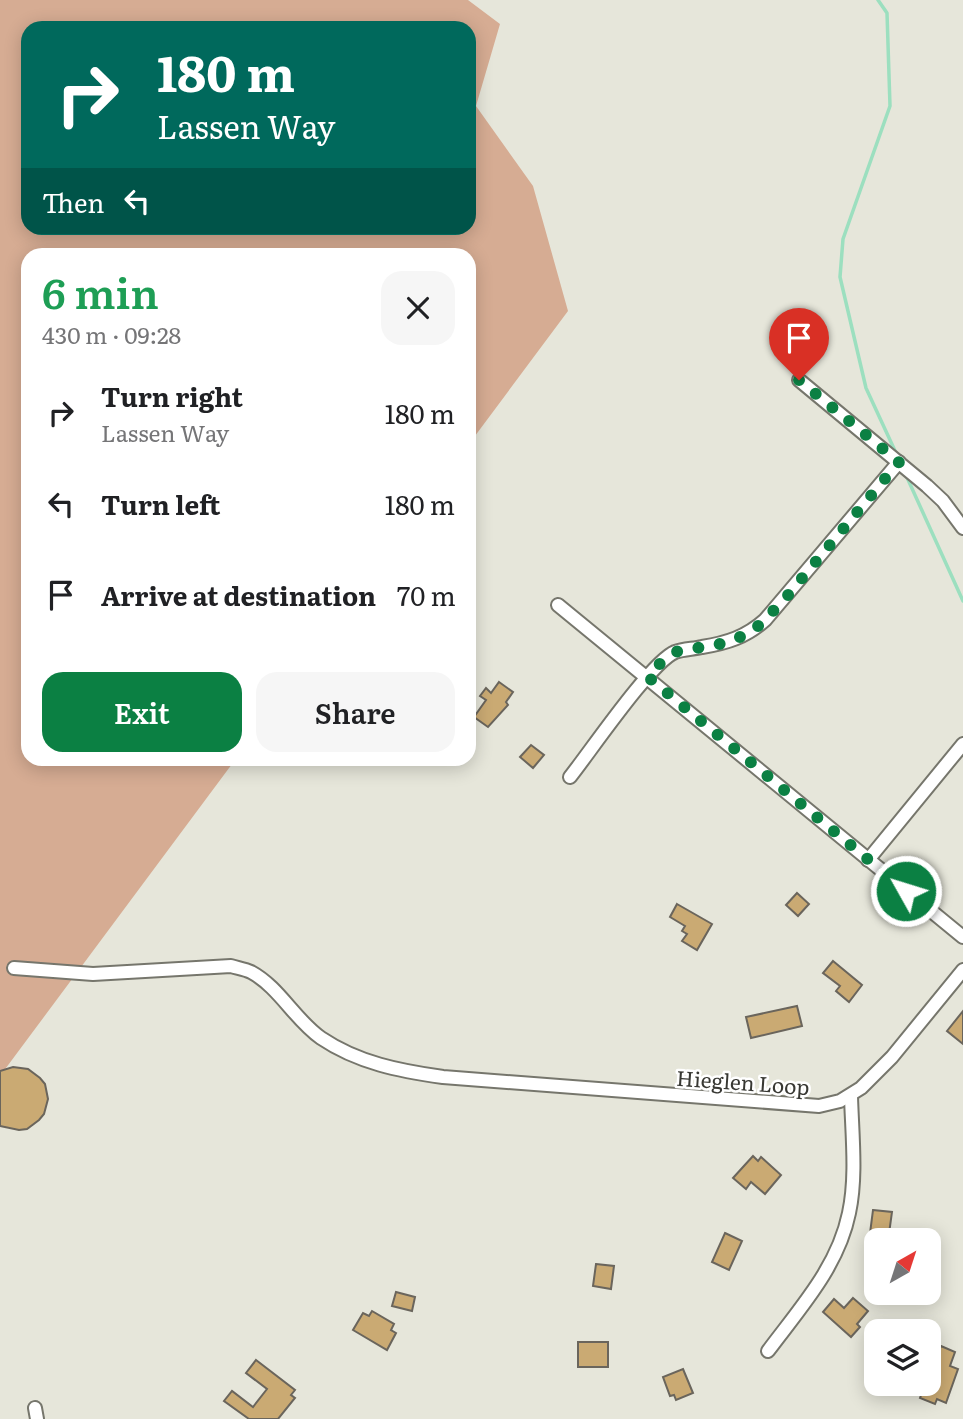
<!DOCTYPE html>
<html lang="en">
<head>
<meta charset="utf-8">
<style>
  :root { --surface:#fff; --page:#f6f6f6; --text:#202124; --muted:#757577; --accent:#0b8043 }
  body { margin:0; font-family:Literata,serif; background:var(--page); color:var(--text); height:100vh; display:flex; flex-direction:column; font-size:26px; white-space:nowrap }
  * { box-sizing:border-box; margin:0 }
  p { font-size:23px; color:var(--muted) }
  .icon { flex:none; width:38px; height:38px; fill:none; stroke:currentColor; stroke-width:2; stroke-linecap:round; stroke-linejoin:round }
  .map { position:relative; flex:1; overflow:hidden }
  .sheet { position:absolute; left:21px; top:248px; width:455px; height:518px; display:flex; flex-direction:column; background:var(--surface); border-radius:21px; box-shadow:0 4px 18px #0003 }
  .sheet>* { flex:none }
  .hud { position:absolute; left:21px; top:21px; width:455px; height:214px; border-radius:21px; box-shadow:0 4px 18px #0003; background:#00695c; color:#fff; overflow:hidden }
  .needle { width:46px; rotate:39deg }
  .tools { position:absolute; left:864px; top:1228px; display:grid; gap:14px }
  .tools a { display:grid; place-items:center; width:77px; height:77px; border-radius:14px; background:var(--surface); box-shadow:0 4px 18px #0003; font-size:35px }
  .pin { position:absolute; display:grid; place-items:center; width:60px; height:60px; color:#fff; margin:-72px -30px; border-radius:50% 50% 50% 0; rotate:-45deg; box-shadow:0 0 7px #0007 }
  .pin .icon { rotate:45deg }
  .me { position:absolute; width:77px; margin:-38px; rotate:309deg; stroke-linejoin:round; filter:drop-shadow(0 0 5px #0008) }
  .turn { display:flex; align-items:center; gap:24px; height:147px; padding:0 21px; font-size:32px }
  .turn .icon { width:91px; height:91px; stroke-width:2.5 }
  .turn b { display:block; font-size:49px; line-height:60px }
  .then { display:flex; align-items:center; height:66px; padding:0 21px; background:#0003; gap:14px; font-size:26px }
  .round { display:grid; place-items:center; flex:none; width:74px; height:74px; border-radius:21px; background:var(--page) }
  .head { display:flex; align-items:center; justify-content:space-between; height:119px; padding:0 21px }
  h1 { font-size:42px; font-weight:600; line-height:52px; color:#1e9e55 }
  .button { display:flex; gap:14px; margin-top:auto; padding:14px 21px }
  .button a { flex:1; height:80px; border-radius:21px; background:var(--accent); color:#fff; font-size:28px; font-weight:600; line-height:80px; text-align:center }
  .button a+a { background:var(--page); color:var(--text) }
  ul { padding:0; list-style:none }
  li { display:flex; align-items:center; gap:21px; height:91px; padding:0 21px }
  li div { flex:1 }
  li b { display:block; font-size:26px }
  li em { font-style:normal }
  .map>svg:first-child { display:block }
  .green { fill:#d6ac93; fill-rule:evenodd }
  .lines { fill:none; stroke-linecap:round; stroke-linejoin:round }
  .stream { stroke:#9cdfbf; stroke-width:3.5 }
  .building { fill:#caaa73; stroke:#6a655c; stroke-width:2 }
  .minor-casing { stroke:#76766c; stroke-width:16 }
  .minor { stroke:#fff; stroke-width:12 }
  .route { stroke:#0b8043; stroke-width:12; stroke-dasharray:0 21.6 }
  .labels { text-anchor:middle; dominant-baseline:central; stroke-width:5; stroke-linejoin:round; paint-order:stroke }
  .street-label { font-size:21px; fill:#383833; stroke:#fff }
</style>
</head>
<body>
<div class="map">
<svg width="963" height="1419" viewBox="0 0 963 1419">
  <rect width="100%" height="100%" fill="#e6e6da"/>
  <path class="green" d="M0,0H468L500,24L476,106L533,186L568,311L469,444V256H28V760H235L0,1076ZM28,28H469V228H28Z"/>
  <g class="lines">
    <g class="stream">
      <polyline points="878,0 887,13 890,106 843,239 840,277 866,388 896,453"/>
      <polyline points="905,473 963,601"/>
    </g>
  </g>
  <g class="building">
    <polygon points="499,682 513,692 506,702 508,705 488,727 474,717 486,700 480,696 486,688 491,693"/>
    <polygon points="531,745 544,755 533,768 520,757"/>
    <polygon points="797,893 809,904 798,916 786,905"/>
    <polygon points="677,904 712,924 697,950 682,941 687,934 682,931 685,926 670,917"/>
    <polygon points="833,961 862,985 849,1002 836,991 840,986 823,973"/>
    <polygon points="797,1006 802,1026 751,1038 746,1017"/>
    <polygon points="963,1011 963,1044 947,1031"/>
    <polygon points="13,1067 28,1069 40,1078 45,1084 48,1099 44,1114 39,1120 27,1129 19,1130 0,1126 0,1071"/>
    <polygon points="753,1156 758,1161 761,1157 781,1175 765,1194 751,1182 746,1189 733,1178"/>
    <polygon points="873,1210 892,1212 888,1241 869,1241"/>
    <polygon points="725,1233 742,1241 729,1270 712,1262"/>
    <polygon points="596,1264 614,1266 611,1289 593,1286"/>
    <polygon points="396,1292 415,1297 412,1311 392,1306"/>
    <polygon points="853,1298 868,1311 857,1324 860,1327 851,1337 823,1312 834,1299 844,1308"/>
    <polygon points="372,1311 394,1324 391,1330 396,1333 387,1350 353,1330 363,1313 369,1316"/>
    <rect x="578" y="1342" width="30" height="25"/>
    <polygon points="941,1346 955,1352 950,1366 958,1369 946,1403 937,1399 935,1404 920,1398 925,1384 929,1384 929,1363 933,1354 937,1356"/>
    <polygon points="256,1360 295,1390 291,1395 295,1398 278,1419 249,1419 224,1401 232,1391 253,1407 267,1389 246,1373"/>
    <polygon points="683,1369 693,1393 676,1400 674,1395 670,1396 663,1377"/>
  </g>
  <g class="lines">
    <g class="minor-casing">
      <g id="minor">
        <polyline points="799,380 927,486 943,501 963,528"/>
        <polyline points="558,605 963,937"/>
        <path d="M570,777C590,752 651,662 675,652C683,649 693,649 702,647C727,643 746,637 765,620L899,462"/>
        <polyline points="868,860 963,744"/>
        <path d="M14,968L93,974L231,966C237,968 245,969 251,972C279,987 295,1020 321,1038C358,1063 400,1071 443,1077L819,1106L840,1101L861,1088L892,1057L963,970"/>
        <path d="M768,1351C800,1308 838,1267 849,1213C857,1176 852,1134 851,1096"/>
        <polyline points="35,1408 37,1419"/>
      </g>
    </g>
    <use href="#minor" class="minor"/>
  </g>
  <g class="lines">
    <polyline class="route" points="799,380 899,462 783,601 752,632 725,643 675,652 657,666 648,677 906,891"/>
  </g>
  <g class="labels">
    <g class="street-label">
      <text transform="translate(743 1081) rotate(4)">Hieglen Loop</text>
    </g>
  </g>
</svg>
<div class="tools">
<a><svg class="needle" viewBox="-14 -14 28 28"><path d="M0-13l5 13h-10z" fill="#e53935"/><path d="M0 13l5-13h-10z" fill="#757577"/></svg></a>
<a><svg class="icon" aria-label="layers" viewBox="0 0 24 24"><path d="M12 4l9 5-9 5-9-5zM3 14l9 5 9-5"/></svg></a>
</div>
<div class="pin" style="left:799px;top:380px;background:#d93025"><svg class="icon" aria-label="arrive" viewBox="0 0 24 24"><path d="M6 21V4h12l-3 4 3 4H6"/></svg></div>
<svg class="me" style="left:906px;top:891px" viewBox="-20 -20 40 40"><circle r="17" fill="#0b8043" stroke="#fff" stroke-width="3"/><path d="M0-11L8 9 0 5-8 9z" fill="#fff"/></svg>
<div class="hud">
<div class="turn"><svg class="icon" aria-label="right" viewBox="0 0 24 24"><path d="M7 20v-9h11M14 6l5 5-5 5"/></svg><div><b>180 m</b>Lassen Way</div></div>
<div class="then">Then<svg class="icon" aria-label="left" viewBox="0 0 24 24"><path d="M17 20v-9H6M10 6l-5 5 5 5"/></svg></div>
</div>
<section class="sheet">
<div class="head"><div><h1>6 min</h1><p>430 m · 09:28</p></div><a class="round"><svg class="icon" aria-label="close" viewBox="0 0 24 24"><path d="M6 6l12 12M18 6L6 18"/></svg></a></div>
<ul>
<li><svg class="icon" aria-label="right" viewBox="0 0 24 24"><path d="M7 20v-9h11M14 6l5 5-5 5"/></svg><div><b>Turn right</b><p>Lassen Way</p></div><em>180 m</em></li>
<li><svg class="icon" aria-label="left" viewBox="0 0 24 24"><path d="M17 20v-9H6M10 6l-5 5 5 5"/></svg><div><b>Turn left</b></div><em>180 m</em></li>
<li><svg class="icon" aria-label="arrive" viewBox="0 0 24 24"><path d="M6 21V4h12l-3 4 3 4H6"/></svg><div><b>Arrive at destination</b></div><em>70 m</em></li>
</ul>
<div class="button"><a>Exit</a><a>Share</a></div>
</section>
</div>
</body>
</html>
